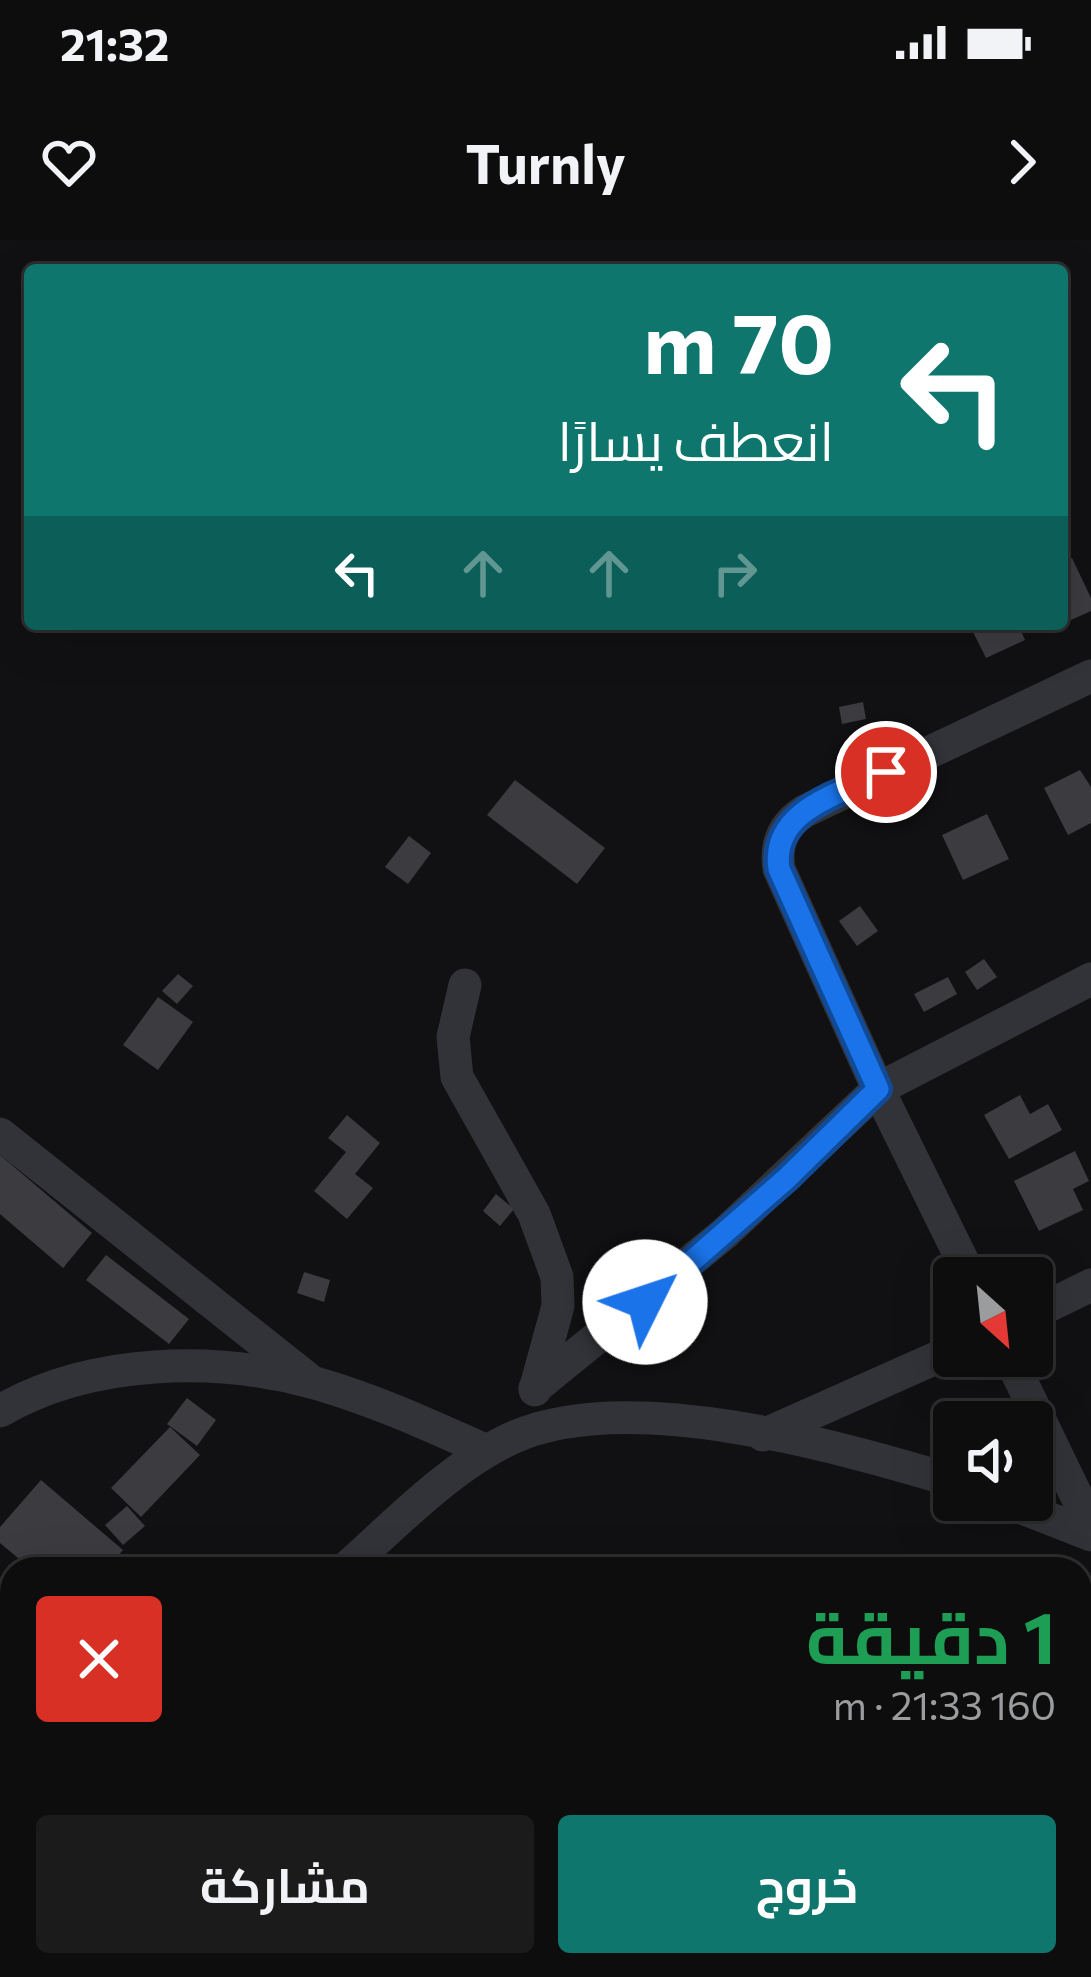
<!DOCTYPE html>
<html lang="ar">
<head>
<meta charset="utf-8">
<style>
  :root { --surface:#0d0d0e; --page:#1b1b1c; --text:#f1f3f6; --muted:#9a9c9e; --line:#2d2d2e; --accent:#0f766e }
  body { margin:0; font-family:Commissioner,Cairo,sans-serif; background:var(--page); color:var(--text); direction:rtl; height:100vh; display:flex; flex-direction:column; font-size:45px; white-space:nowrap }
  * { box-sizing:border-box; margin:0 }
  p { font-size:39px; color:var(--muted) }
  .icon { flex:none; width:66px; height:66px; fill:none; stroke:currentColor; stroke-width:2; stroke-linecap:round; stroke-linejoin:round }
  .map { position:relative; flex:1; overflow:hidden; direction:ltr }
  .side { position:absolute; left:0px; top:1317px; width:1092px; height:420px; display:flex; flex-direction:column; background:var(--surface); border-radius:36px 36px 0 0; box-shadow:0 12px 48px #0002,0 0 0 3px var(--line); direction:rtl }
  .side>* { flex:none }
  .banner { position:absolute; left:24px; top:24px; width:1044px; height:366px; border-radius:12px; box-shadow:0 12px 48px #0002,0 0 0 3px var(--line); direction:rtl; background:#0f766e; color:#fff; overflow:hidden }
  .needle { width:78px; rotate:153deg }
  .controls { position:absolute; left:933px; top:1017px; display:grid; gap:24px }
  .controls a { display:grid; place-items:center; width:120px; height:120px; border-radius:12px; background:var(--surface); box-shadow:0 12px 48px #0002,0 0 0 3px var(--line); font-size:60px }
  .pin { position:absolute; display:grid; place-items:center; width:102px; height:102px; color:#fff; margin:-51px; border:6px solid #fff; border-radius:50%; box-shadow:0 3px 12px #0007 }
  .me { position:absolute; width:132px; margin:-66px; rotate:49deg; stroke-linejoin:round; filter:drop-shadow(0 0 9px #0008) }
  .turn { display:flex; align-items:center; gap:42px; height:252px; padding:0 36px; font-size:54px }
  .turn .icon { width:156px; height:156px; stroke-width:2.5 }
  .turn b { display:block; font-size:84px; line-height:102px }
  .lanes { display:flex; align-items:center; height:114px; padding:0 36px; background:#0003; justify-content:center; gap:60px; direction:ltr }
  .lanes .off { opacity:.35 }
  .round { display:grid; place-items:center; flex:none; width:126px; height:126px; border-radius:12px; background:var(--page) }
  .summary { display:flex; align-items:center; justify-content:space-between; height:204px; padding:0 36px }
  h1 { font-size:72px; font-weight:700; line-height:90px; color:#1e9e55 }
  .button { display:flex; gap:24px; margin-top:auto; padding:24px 36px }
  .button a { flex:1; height:138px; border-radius:12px; background:var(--accent); color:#fff; font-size:48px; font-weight:700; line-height:138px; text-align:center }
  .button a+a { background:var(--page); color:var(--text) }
  .status { display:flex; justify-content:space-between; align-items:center; height:84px; padding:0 60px; background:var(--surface); direction:ltr }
  .status svg { height:33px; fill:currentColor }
  header { display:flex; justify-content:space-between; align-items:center; height:156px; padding:0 36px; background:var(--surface); font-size:54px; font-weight:700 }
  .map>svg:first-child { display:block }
  .building { fill:#3b3b40 }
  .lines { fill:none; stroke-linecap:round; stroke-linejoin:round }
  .street { stroke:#323338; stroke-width:33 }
  .route-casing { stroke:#114b97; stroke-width:30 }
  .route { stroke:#1a73e8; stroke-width:21 }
</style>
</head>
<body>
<div class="status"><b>21:32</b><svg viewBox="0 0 49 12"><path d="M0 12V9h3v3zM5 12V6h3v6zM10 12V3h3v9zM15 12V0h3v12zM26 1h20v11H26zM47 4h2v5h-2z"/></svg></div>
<header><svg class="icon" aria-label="forward" viewBox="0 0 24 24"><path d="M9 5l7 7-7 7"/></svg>Turnly<svg class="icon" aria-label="heart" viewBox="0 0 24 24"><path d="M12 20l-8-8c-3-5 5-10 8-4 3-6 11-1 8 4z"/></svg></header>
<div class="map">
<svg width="1091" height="1737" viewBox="0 0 1091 1737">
  <rect width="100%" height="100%" fill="#111113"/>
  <g class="building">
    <polygon points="1072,318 1091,358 1091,371 1062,384 1062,323"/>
    <polygon points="969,384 1018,384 1025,400 986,418"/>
    <polygon points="863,462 866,479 842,484 839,467"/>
    <polygon points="1080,530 1091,547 1091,583 1068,595 1044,548"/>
    <polygon points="515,540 605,608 577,644 487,575"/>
    <polygon points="987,574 1009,619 963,640 942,595"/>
    <polygon points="409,596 431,613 408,644 385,627"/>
    <polygon points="860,666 878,691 857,706 839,681"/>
    <polygon points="984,719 997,737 977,750 965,732"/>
    <polygon points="178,734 193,746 177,764 162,751"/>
    <polygon points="948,737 957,754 924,772 914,754"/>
    <polygon points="158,757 193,782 158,830 123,805"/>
    <polygon points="1020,855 1030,874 1048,864 1062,890 1009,919 984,875"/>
    <polygon points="347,875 380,903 355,934 373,948 347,979 314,951 346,912 328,898"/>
    <polygon points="1075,911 1089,941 1073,949 1083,970 1039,991 1014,941"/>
    <polygon points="0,915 92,993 63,1028 0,974"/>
    <polygon points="496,954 514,969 500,986 483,971"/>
    <polygon points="106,1015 189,1079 169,1104 86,1040"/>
    <polygon points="304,1032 330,1040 324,1062 297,1053"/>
    <polygon points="187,1158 216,1180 197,1206 167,1184"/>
    <polygon points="170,1187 200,1215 141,1277 111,1248"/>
    <polygon points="41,1240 123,1310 107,1329 31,1329 0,1303 0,1287"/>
    <polygon points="127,1266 145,1286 123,1305 105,1285"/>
  </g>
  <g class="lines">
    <g class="street">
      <polyline points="465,745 453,797 457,837 534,974 557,1037 558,1066 535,1150"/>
      <polyline points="0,894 307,1138"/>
      <path d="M971,1038L878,849L779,629C775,603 783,585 805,571L1091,436"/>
      <polyline points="1032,1074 1091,1045"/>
      <polyline points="1009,1116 1091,1286"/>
      <polyline points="535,1148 725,993 878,849 1091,739"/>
      <path d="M0,1171C91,1118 216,1116 315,1143C375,1160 431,1186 487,1211"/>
      <polyline points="763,1195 954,1110"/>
      <polyline points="1002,1260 1091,1295"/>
      <path d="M345,1329C396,1284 449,1227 512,1198C627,1146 837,1206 954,1241"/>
      <polyline points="0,1472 12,1476"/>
      <polyline points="0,1628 12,1618"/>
      <polyline points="0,1675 12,1719"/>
      <polyline points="1080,1705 1091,1696"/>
      <polyline points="431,1730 467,1737 498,1725"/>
      <polyline points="1039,1737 1055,1725"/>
    </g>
  </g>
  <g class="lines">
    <g class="route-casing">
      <path id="route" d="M645,1062L786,939L878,849L779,629C770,569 843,553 886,532"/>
    </g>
    <use href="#route" class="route"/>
  </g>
</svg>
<div class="controls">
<a><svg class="needle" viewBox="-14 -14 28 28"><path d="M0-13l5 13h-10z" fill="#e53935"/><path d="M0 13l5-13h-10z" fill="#9a9c9e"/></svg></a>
<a><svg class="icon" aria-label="sound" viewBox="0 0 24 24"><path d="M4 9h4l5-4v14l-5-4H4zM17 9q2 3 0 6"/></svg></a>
</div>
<div class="pin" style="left:886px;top:532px;background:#d93025"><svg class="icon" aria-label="arrive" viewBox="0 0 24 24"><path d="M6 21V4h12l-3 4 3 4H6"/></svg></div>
<svg class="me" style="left:645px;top:1062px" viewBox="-20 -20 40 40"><circle r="19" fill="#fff"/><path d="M0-13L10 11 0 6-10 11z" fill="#1a73e8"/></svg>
<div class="banner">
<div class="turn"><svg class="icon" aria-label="left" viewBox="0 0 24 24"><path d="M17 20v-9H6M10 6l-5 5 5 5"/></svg><div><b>70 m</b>انعطف يسارًا</div></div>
<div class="lanes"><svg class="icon" aria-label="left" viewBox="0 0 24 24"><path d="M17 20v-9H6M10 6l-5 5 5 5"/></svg><svg class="icon off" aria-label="ahead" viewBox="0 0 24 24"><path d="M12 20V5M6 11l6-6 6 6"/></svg><svg class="icon off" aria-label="ahead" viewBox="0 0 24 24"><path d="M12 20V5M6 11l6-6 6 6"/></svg><svg class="icon off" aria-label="right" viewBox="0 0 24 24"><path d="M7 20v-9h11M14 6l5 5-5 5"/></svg></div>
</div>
<section class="side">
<div class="summary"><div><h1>1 دقيقة</h1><p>160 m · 21:33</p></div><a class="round" style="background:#d93025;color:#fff"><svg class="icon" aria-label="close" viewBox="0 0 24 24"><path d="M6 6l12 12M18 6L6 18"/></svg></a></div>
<div class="button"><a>خروج</a><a>مشاركة</a></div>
</section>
</div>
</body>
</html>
